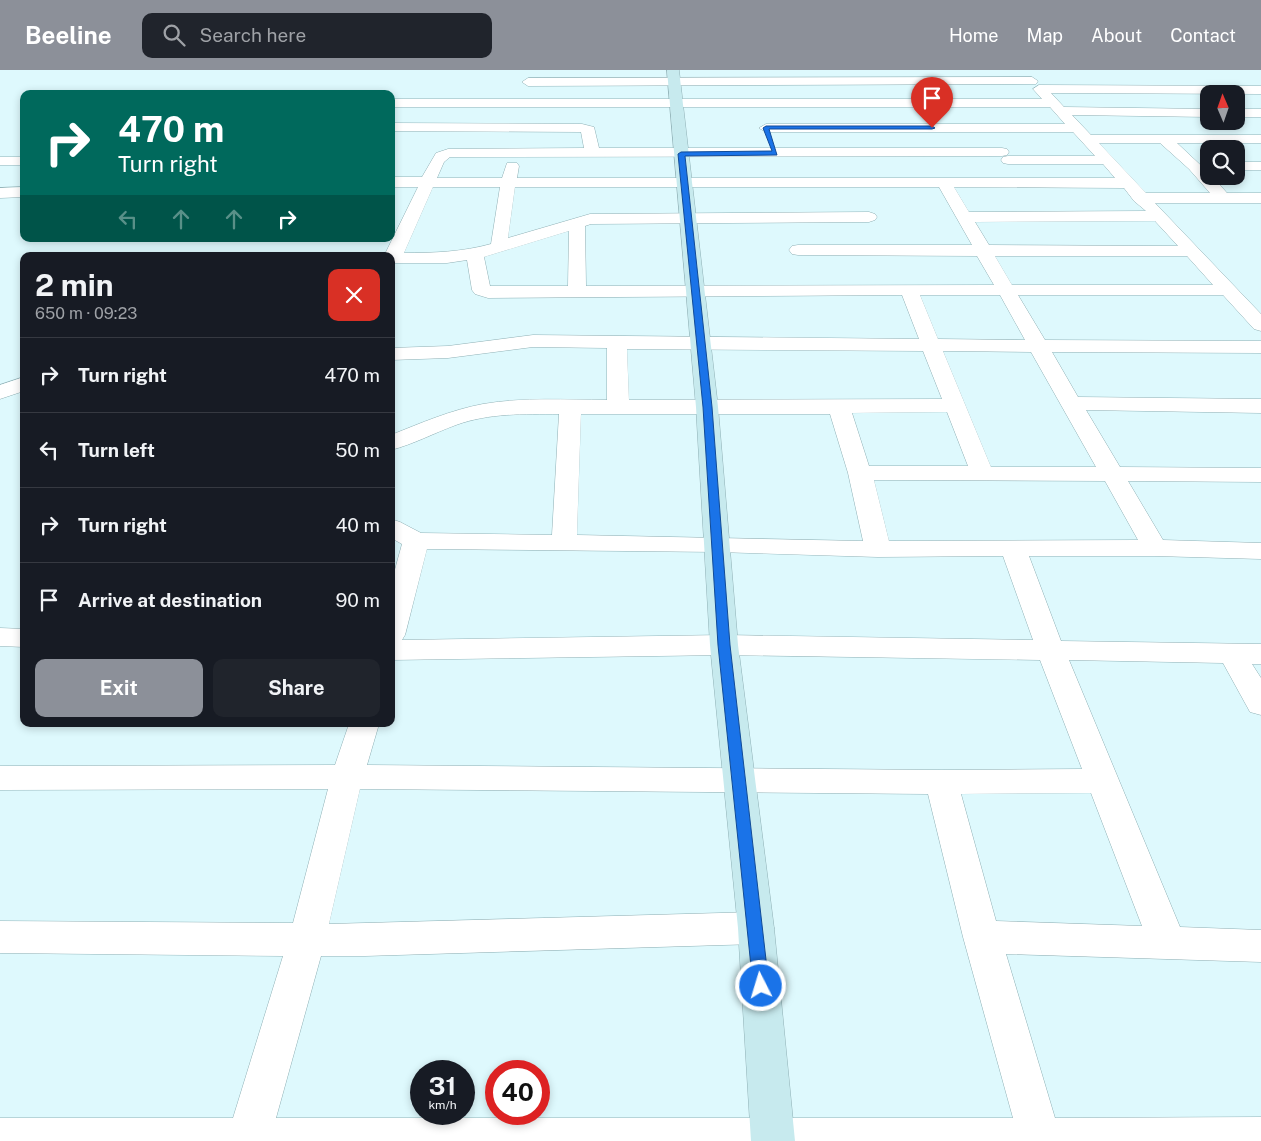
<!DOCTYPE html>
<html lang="en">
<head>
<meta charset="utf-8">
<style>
  :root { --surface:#171b24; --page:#20242c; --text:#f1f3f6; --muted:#9ea1a6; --line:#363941; --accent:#8c9099 }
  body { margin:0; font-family:"Public Sans",sans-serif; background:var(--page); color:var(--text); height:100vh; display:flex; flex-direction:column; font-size:19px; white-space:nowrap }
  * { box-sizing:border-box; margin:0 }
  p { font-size:16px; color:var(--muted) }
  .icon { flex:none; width:28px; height:28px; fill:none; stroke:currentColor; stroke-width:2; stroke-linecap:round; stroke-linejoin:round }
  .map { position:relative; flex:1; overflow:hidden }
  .sheet { position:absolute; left:20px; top:182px; width:375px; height:475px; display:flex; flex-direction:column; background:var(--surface); border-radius:10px; box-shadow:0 2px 8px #0003 }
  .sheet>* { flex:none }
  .banner { position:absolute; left:20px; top:20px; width:375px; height:152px; border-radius:10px; box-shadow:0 2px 8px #0003; background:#00695c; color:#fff; overflow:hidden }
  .needle { width:32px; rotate:358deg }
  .buttons { position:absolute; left:1200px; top:15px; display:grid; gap:10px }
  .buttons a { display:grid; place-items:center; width:45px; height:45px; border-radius:10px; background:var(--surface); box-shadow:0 2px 8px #0003; font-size:25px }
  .speed { position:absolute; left:410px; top:990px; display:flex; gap:10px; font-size:25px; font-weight:700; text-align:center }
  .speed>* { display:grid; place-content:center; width:65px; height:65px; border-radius:50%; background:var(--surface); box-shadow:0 2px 8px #0003; line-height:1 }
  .speed small { font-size:12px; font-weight:400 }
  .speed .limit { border:8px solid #d22; background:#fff; color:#111 }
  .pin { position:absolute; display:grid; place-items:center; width:42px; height:42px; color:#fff; margin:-51px -21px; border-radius:50% 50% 50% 0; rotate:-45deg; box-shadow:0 0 5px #0007 }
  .pin .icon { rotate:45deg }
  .me { position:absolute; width:55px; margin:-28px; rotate:355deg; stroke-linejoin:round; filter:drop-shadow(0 0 4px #0008) }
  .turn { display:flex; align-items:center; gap:18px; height:105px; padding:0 15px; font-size:22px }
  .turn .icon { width:65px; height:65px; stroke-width:2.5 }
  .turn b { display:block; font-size:35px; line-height:42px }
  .lanes { display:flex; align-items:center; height:48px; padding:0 15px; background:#0003; justify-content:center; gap:25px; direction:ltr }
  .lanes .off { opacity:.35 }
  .round { display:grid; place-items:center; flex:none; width:52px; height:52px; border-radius:10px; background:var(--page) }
  .headline { display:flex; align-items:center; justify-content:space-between; height:85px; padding:0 15px }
  h1 { font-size:30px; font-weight:700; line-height:38px }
  .primary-button { display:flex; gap:10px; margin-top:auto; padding:10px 15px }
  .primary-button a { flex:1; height:58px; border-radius:10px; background:var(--accent); color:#fff; font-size:20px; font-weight:700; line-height:58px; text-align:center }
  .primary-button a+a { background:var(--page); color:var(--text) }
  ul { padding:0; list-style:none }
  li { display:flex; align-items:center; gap:15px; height:75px; padding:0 15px; border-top:1px solid var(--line) }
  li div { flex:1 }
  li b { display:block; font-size:19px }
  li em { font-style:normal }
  header { display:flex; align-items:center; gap:30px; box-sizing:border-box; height:70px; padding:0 25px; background:var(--accent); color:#fff }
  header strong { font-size:24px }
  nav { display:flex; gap:28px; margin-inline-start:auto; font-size:18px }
  .search { width:350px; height:45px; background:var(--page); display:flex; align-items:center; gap:12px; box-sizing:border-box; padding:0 18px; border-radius:10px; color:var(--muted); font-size:19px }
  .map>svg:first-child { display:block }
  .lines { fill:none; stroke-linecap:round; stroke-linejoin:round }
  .street-casing { stroke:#8fb0b5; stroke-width:1 }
  .secondary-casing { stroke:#8fb0b5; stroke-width:1 }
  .street { fill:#fff; fill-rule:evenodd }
  .secondary { fill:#c7eaee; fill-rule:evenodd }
  .route { fill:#1a73e8; stroke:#114b97 }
</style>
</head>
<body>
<header>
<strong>Beeline</strong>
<div class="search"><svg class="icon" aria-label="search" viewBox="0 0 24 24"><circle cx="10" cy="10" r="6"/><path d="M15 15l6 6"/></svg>Search here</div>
<nav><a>Home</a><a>Map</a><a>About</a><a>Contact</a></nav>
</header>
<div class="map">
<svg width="1261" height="1071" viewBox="0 0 1261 1071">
  <rect width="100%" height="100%" fill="#def9fd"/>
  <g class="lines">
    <g class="street-casing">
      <g id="street">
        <polygon points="1032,7 1038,11 1036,14 528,16 522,12 528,8"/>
        <path d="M1039,15L1261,16V24L1051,23L1064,37L1209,39V47L1072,45L1091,65H1261V73H1177L1209,103V106H1212L1227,123H1261V133H1155L1261,244V261L1254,259L1223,225H1018L1045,270L1261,271V283L1052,282L1078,327L1261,329V343L1086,340L1120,397L1261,398V412L1128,411L1163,470L1261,473V489L1155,486H1029L1061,571L1261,574V594H1252L1261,608V645L1250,642L1223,593L1069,590L1180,857L1261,860V892L1006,884L1055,1048L1261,1047V1071H0V1048H233L283,886L0,883V851L293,853L328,719L0,720V696L335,695L349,654H379L367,695L941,700L1082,699L1040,590L724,585L391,590V514L402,474L391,468V449L400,452L421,463L552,465L559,344C524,344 489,343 456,355C434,363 414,374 391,380V365C421,353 451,340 483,334C524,327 566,330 607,330V278L533,277L448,288L391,290V278L448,276L533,265L919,269L902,225L488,228L475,224L472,220L467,190L447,193H391V186H384L418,117H391V107H422L436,83L448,79L584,78L581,62L391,61V53L582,54L594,57L599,78H1002L1007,79L1009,82L1007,85L1002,86L450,87L444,92L437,108H502L507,93H517L519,96L517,108H1115L1103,94H1008L1003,93L1001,90L1003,87L1008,86H1095L1073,62H766L759,58L766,54H1065L1050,37H391V29H1042L1033,19ZM1099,73H1160L1189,99L1210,123H1146ZM433,117H500L491,174C462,182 434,183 404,183ZM515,117H939L972,175H798L792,176L789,180L792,184L798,185L977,186L994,215L586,216L585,156L591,154L869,152L875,150L877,147L875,144L869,142L590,144L508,168ZM954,117L1124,118L1134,131L1146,141L969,142ZM1155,151L1178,176L989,175L975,152ZM569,161L568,216H490L484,187ZM995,186H1187L1213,215H1012ZM920,225H1000L1025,270L938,269ZM627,279L923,281L942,329L629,330ZM943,281L1031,282L1096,397H991ZM947,342L968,396H869L852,343ZM581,344H830L848,403L863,471L577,465ZM874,410L1105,411L1138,470L889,471ZM427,479L718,482L878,487L1003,486L1033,570L724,565L402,570L405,565ZM360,719L928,724L963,867L1013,1048H276L321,886H365L756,874L769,869L774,858L769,847L756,842L329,854ZM1091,723L1142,856L996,851L961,724Z"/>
        <rect x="1236" y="39" width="25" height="8"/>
        <rect x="0" y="87" width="24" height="8"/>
        <rect x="1236" y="92" width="25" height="8"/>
        <polygon points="24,117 24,127 0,128 0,118"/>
        <polygon points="24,307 24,321 0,329 0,315"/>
        <polygon points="0,558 24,559 24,577 0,576"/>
      </g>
    </g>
    <g class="secondary-casing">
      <polygon id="secondary" points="667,0 679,0 718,337 738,575 774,858 795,1071 751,1071 738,858 710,575 696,337"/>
    </g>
    <use href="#street" class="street"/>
    <use href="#secondary" class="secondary"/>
  </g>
  <polygon class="route" points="766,56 932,56 935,58 932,59 769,59 777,85 685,86 712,337 730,575 769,916 766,921 761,923 755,921 753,916 718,575 703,337 678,84 681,82 772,81 763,58"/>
</svg>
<div class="buttons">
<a><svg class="needle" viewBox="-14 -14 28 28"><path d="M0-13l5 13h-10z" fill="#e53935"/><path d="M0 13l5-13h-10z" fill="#9ea1a6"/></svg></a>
<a><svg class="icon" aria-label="search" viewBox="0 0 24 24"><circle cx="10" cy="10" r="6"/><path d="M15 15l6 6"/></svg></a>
</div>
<div class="speed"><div>31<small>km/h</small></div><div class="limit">40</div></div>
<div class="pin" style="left:932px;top:58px;background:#d93025"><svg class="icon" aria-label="arrive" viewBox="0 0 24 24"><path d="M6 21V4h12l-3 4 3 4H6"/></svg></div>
<svg class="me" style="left:761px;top:916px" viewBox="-20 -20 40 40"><circle r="17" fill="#1a73e8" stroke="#fff" stroke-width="3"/><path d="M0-11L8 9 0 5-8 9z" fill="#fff"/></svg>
<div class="banner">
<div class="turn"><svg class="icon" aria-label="right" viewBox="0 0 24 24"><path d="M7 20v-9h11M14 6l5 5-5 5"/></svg><div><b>470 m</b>Turn right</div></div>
<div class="lanes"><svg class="icon off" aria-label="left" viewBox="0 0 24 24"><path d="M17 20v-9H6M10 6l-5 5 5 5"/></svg><svg class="icon off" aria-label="ahead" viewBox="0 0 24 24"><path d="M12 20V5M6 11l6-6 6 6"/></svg><svg class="icon off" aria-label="ahead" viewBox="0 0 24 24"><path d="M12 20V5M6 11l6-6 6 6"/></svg><svg class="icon" aria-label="right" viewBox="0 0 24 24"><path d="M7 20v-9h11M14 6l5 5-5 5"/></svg></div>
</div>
<section class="sheet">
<div class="headline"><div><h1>2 min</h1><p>650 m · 09:23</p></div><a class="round" style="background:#d93025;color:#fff"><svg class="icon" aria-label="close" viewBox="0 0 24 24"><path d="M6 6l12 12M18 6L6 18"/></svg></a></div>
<ul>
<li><svg class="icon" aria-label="right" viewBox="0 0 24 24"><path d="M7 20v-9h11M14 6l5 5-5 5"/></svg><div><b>Turn right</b></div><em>470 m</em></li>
<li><svg class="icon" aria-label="left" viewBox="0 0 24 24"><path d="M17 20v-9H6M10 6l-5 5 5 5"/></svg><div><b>Turn left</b></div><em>50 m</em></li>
<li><svg class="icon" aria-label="right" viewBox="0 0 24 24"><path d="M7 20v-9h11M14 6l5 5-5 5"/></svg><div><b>Turn right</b></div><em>40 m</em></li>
<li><svg class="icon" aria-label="arrive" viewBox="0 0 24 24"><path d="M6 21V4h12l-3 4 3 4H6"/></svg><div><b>Arrive at destination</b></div><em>90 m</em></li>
</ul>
<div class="primary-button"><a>Exit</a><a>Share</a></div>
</section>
</div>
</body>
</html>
